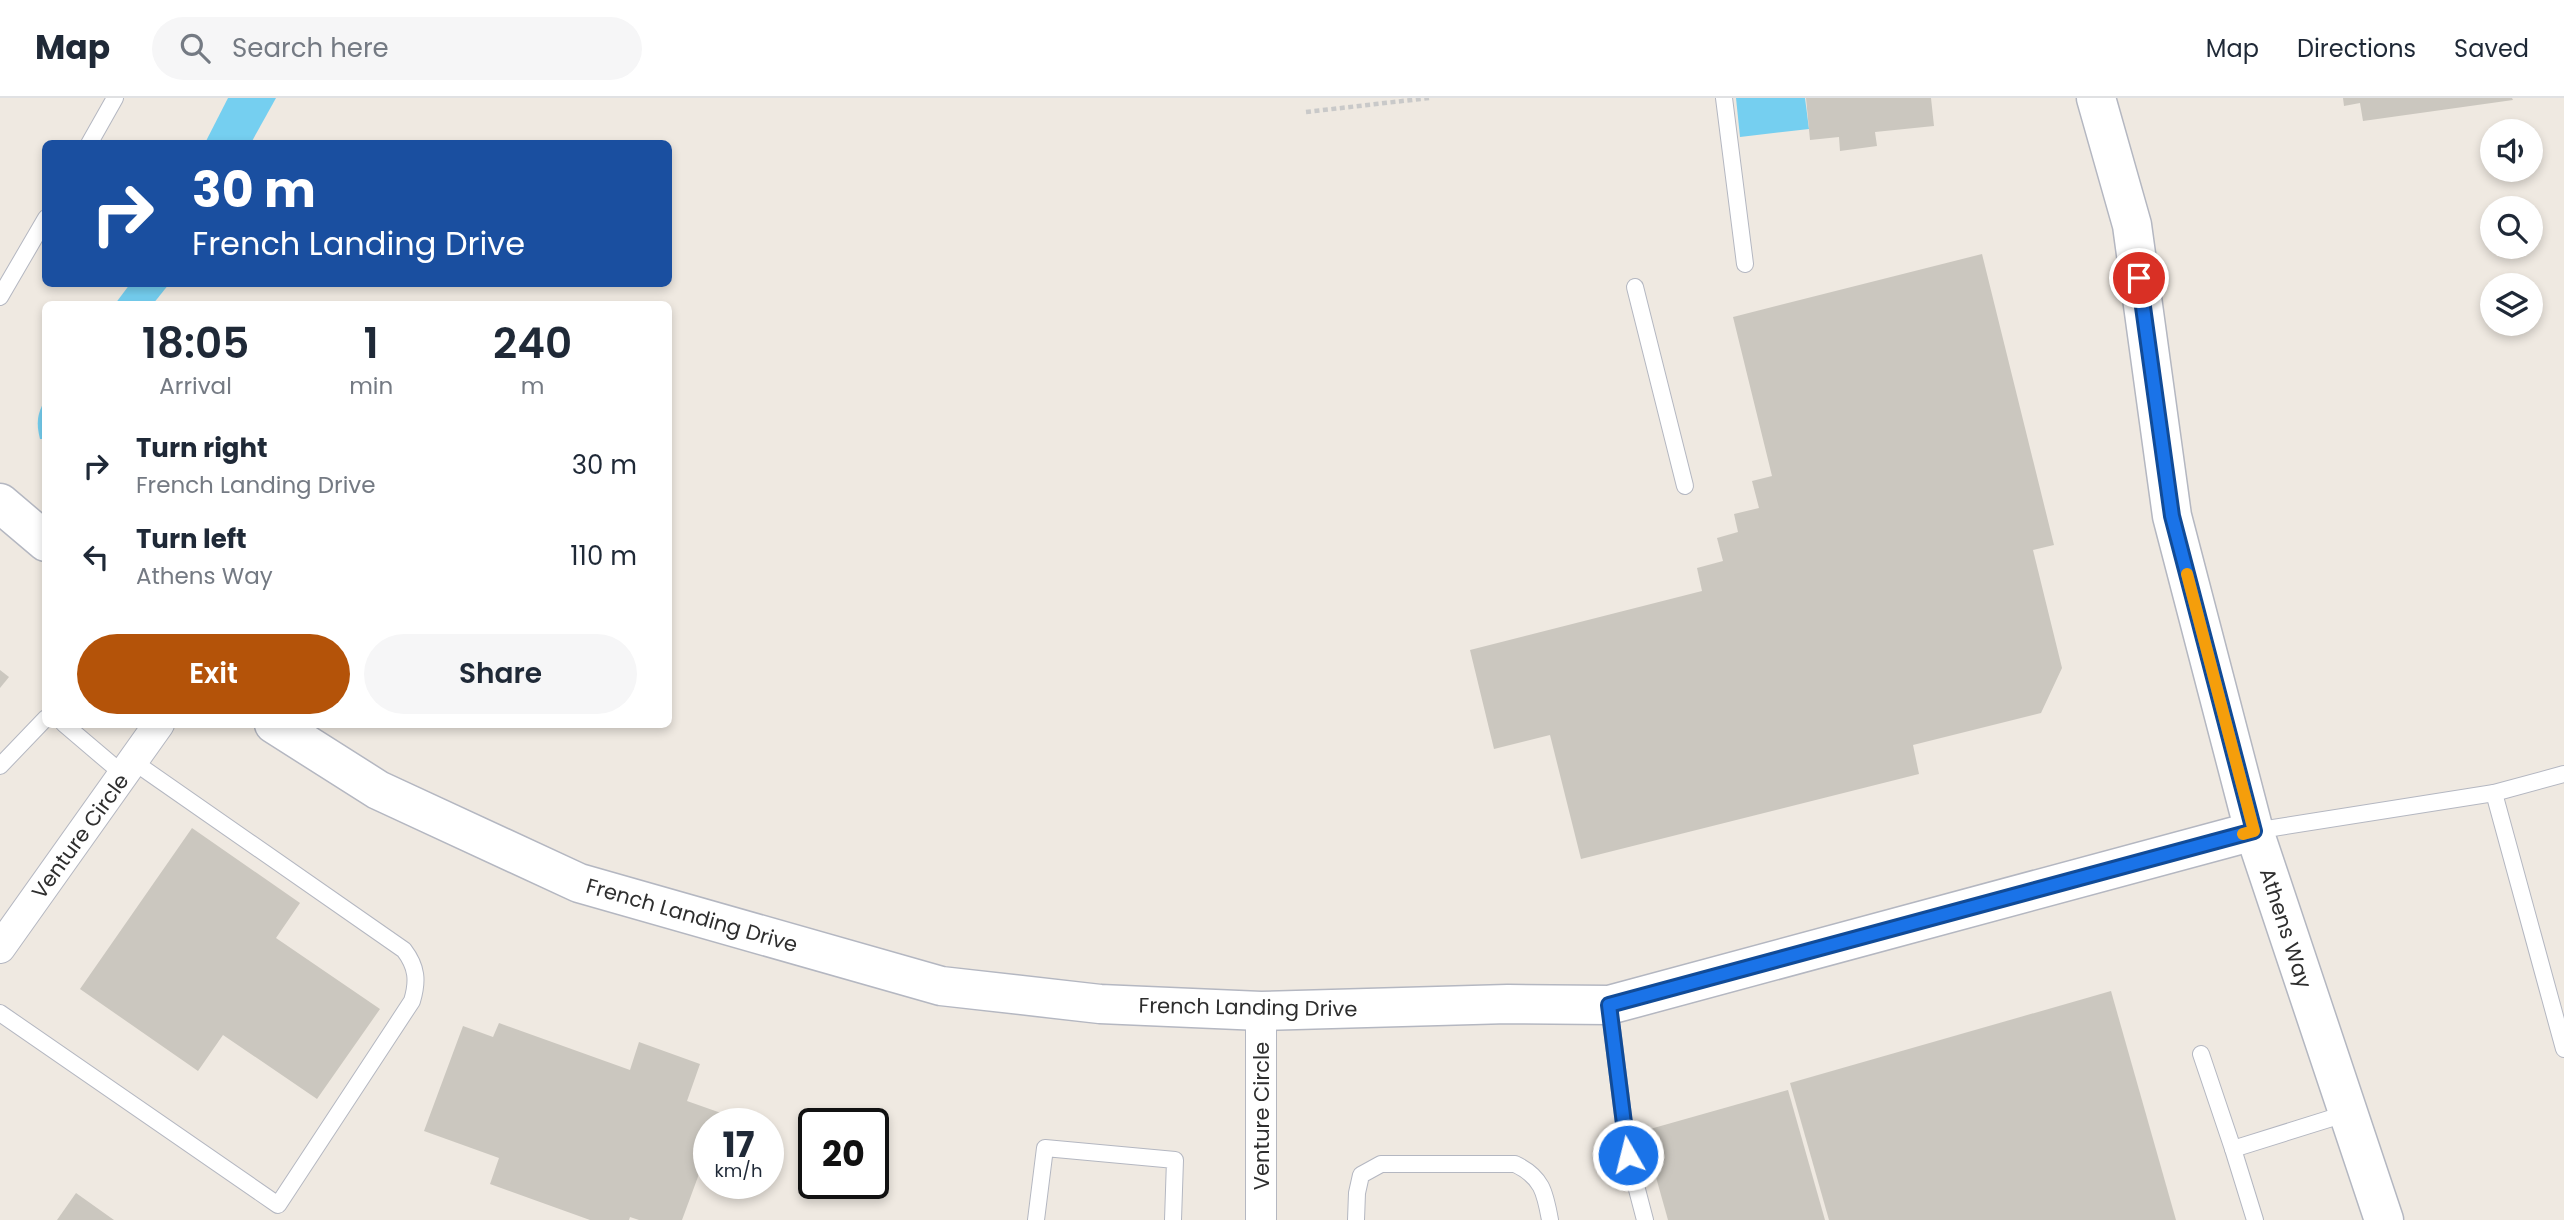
<!DOCTYPE html>
<html lang="en">
<head>
<meta charset="utf-8">
<style>
  :root { --surface:#fff; --page:#f6f6f7; --text:#1f2937; --muted:#747a83; --line:#e0e1e3; --accent:#b45309 }
  body { margin:0; font-family:Poppins,sans-serif; background:var(--page); color:var(--text); height:100vh; display:flex; flex-direction:column; font-size:26px; white-space:nowrap }
  * { box-sizing:border-box; margin:0 }
  p { font-size:23px; color:var(--muted) }
  .icon { flex:none; width:38px; height:38px; fill:none; stroke:currentColor; stroke-width:2; stroke-linecap:round; stroke-linejoin:round }
  .map { position:relative; flex:1; overflow:hidden }
  .drawer { position:absolute; left:42px; top:203px; width:630px; height:427px; display:flex; flex-direction:column; background:var(--surface); border-radius:10px; box-shadow:0 4px 10px #0003 }
  .drawer>* { flex:none }
  .hud { position:absolute; left:42px; top:42px; width:630px; height:147px; border-radius:10px; box-shadow:0 4px 10px #0003; background:#1a4fa0; color:#fff; overflow:hidden }
  .tools { position:absolute; left:2480px; top:21px; display:grid; gap:14px }
  .tools a { display:grid; place-items:center; width:63px; height:63px; border-radius:50%; background:var(--surface); box-shadow:0 4px 10px #0003; font-size:35px }
  .speed { position:absolute; left:693px; top:1010px; display:flex; gap:14px; font-size:35px; font-weight:700; text-align:center }
  .speed>* { display:grid; place-content:center; width:91px; height:91px; border-radius:50%; background:var(--surface); box-shadow:0 4px 10px #0003; line-height:1 }
  .speed small { font-size:18px; font-weight:400 }
  .speed .limit { border:4px solid #111; border-radius:10px; background:#fff; color:#111 }
  .pin { position:absolute; display:grid; place-items:center; width:60px; height:60px; color:#fff; margin:-30px; border:4px solid #fff; border-radius:50%; box-shadow:0 2px 7px #0007 }
  .me { position:absolute; width:77px; margin:-38px; rotate:352deg; stroke-linejoin:round; filter:drop-shadow(0 0 5px #0008) }
  .turn { display:flex; align-items:center; gap:24px; height:147px; padding:0 35px; font-size:32px }
  .turn .icon { width:91px; height:91px; stroke-width:2.5 }
  .turn b { display:block; font-size:49px; line-height:60px }
  .eta { display:flex; justify-content:space-evenly; align-items:center; height:119px; text-align:center }
  .eta b { font-size:42px; font-weight:600; line-height:49px }
  .cta { display:flex; gap:14px; margin-top:auto; padding:14px 35px }
  .cta a { flex:1; height:80px; border-radius:42px; background:var(--accent); color:#fff; font-size:28px; font-weight:600; line-height:80px; text-align:center }
  .cta a+a { background:var(--page); color:var(--text) }
  ul { padding:0; list-style:none }
  li { display:flex; align-items:center; gap:21px; height:91px; padding:0 35px }
  li div { flex:1 }
  li b { display:block; font-size:26px }
  li em { font-style:normal }
  header { display:flex; align-items:center; gap:42px; box-sizing:border-box; height:98px; padding:0 35px; background:var(--surface); border-bottom:2px solid var(--line) }
  header strong { font-size:33px }
  nav { display:flex; gap:38px; margin-inline-start:auto; font-size:24px }
  .search { width:490px; height:63px; background:var(--page); display:flex; align-items:center; gap:18px; box-sizing:border-box; padding:0 24px; border-radius:38px; color:var(--muted); font-size:26px }
  .map>svg:first-child { display:block }
  .water { fill:#75cff0 }
  .building { fill:#cbc7bf }
  .lines { fill:none; stroke-linecap:round; stroke-linejoin:round }
  .service-casing { stroke:#b4b7c1; stroke-width:18 }
  .minor-casing { stroke:#b4b7c1; stroke-width:32 }
  .tertiary-casing { stroke:#b4b7c1; stroke-width:41 }
  .path { stroke:#c9c9c9; stroke-width:4.5; stroke-dasharray:5 3.5; stroke-linecap:butt }
  .service { stroke:#fff; stroke-width:16 }
  .minor { stroke:#fff; stroke-width:30 }
  .tertiary { stroke:#fff; stroke-width:38 }
  .route-casing { stroke:#114b97; stroke-width:18 }
  .route { stroke:#1a73e8; stroke-width:12 }
  .slow { stroke:#f59e0b; stroke-width:12 }
  .labels { text-anchor:middle; dominant-baseline:central; stroke-width:5; stroke-linejoin:round; paint-order:stroke }
  .street-label { font-size:21px; fill:#2e2e2e; stroke:#fff }
</style>
</head>
<body>
<header>
<strong>Map</strong>
<div class="search"><svg class="icon" aria-label="search" viewBox="0 0 24 24"><circle cx="10" cy="10" r="6"/><path d="M15 15l6 6"/></svg>Search here</div>
<nav><a>Map</a><a>Directions</a><a>Saved</a></nav>
</header>
<div class="map">
<svg width="2564" height="1122" viewBox="0 0 2564 1122">
  <rect width="100%" height="100%" fill="#efe9e1"/>
  <g class="water">
    <polygon points="228,0 276,0 251,45 205,45"/>
    <polygon points="1736,0 1805,0 1809,31 1740,39"/>
    <polygon points="130,186 169,186 153,206 115,206"/>
    <path d="M45,302V341H40C36,325 37,316 45,302Z"/>
  </g>
  <g class="building">
    <polygon points="1806,0 1931,0 1934,28 1875,34 1877,48 1840,53 1839,39 1810,42"/>
    <polygon points="2343,0 2512,0 2513,2 2363,23 2360,5 2344,8"/>
    <polygon points="1982,156 2054,447 2033,452 2062,570 2041,615 1913,647 1919,676 1581,761 1550,637 1494,651 1470,552 1702,493 1697,470 1723,463 1717,440 1738,434 1734,416 1759,410 1752,383 1772,378 1733,219"/>
    <polygon points="0,572 9,579 0,590"/>
    <polygon points="192,730 300,805 276,840 380,911 317,1001 223,937 198,973 80,891"/>
    <polygon points="2111,893 2176,1122 1829,1122 1790,985"/>
    <polygon points="499,925 630,972 639,944 700,966 687,1003 721,1015 717,1026 709,1026 709,1049 682,1122 639,1122 630,1119 629,1122 590,1122 490,1086 499,1060 424,1033 463,928 493,939"/>
    <polygon points="1788,992 1825,1122 1668,1122 1643,1033"/>
    <polygon points="76,1095 114,1122 57,1122"/>
  </g>
  <g class="lines">
    <g class="service-casing">
      <g id="service">
        <polyline points="1724,0 1745,166"/>
        <polyline points="89,46 115,0"/>
        <polyline points="1635,189 1685,388"/>
        <polyline points="0,199 46,120"/>
        <polyline points="64,626 124,677"/>
        <polyline points="0,668 46,620"/>
        <polyline points="2494,695 2564,676"/>
        <polyline points="2254,733 2494,695 2564,951"/>
        <polyline points="1609,907 1628,1057 1645,1122"/>
        <path d="M0,915L278,1107L412,903C418,883 417,869 404,852L134,664"/>
        <polyline points="2201,956 2233,1051 2348,1015"/>
        <polyline points="2233,1051 2255,1122"/>
        <polyline points="1036,1122 1045,1050 1175,1062 1173,1122"/>
        <path d="M1356,1122L1357,1095L1361,1077L1381,1066H1515C1542,1079 1545,1094 1550,1122"/>
      </g>
    </g>
    <g class="minor-casing">
      <g id="minor">
        <polyline points="0,850 159,626"/>
        <polyline points="1261,913 1261,1122"/>
      </g>
    </g>
    <g class="tertiary-casing">
      <g id="tertiary">
        <polyline points="2096,0 2132,127 2172,418 2254,733 2384,1122"/>
        <polyline points="0,405 46,444"/>
        <polyline points="274,626 378,692 579,785 941,888 1100,906 1261,913 1508,906 1609,907 2254,733"/>
      </g>
    </g>
    <polyline class="path" points="1306,14 1429,0"/>
    <use href="#service" class="service"/>
    <use href="#minor" class="minor"/>
    <use href="#tertiary" class="tertiary"/>
  </g>
  <g class="lines">
    <g class="route-casing">
      <polyline id="route" points="1628,1057 1609,907 2254,733 2172,418 2139,180"/>
    </g>
    <use href="#route" class="route"/>
    <polyline class="slow" points="2187,476 2254,733 2243,736"/>
  </g>
  <g class="labels">
    <g class="street-label">
      <text transform="translate(80 738) rotate(-54)">Venture Circle</text>
      <text transform="translate(692 817) rotate(16)">French Landing Drive</text>
      <text transform="translate(2286 830) rotate(72)">Athens Way</text>
      <text transform="translate(1248 909) rotate(1)">French Landing Drive</text>
      <text transform="translate(1261 1018) rotate(-90)">Venture Circle</text>
    </g>
  </g>
</svg>
<div class="tools">
<a><svg class="icon" aria-label="sound" viewBox="0 0 24 24"><path d="M4 9h4l5-4v14l-5-4H4zM17 9q2 3 0 6"/></svg></a>
<a><svg class="icon" aria-label="search" viewBox="0 0 24 24"><circle cx="10" cy="10" r="6"/><path d="M15 15l6 6"/></svg></a>
<a><svg class="icon" aria-label="layers" viewBox="0 0 24 24"><path d="M12 4l9 5-9 5-9-5zM3 14l9 5 9-5"/></svg></a>
</div>
<div class="speed"><div>17<small>km/h</small></div><div class="limit">20</div></div>
<div class="pin" style="left:2139px;top:180px;background:#d93025"><svg class="icon" aria-label="arrive" viewBox="0 0 24 24"><path d="M6 21V4h12l-3 4 3 4H6"/></svg></div>
<svg class="me" style="left:1628px;top:1057px" viewBox="-20 -20 40 40"><circle r="17" fill="#1a73e8" stroke="#fff" stroke-width="3"/><path d="M0-11L8 9 0 5-8 9z" fill="#fff"/></svg>
<div class="hud">
<div class="turn"><svg class="icon" aria-label="right" viewBox="0 0 24 24"><path d="M7 20v-9h11M14 6l5 5-5 5"/></svg><div><b>30 m</b>French Landing Drive</div></div>
</div>
<section class="drawer">
<div class="eta">
<div><b>18:05</b><p>Arrival</p></div>
<div><b>1</b><p>min</p></div>
<div><b>240</b><p>m</p></div>
</div>
<ul>
<li><svg class="icon" aria-label="right" viewBox="0 0 24 24"><path d="M7 20v-9h11M14 6l5 5-5 5"/></svg><div><b>Turn right</b><p>French Landing Drive</p></div><em>30 m</em></li>
<li><svg class="icon" aria-label="left" viewBox="0 0 24 24"><path d="M17 20v-9H6M10 6l-5 5 5 5"/></svg><div><b>Turn left</b><p>Athens Way</p></div><em>110 m</em></li>
</ul>
<div class="cta"><a>Exit</a><a>Share</a></div>
</section>
</div>
</body>
</html>
